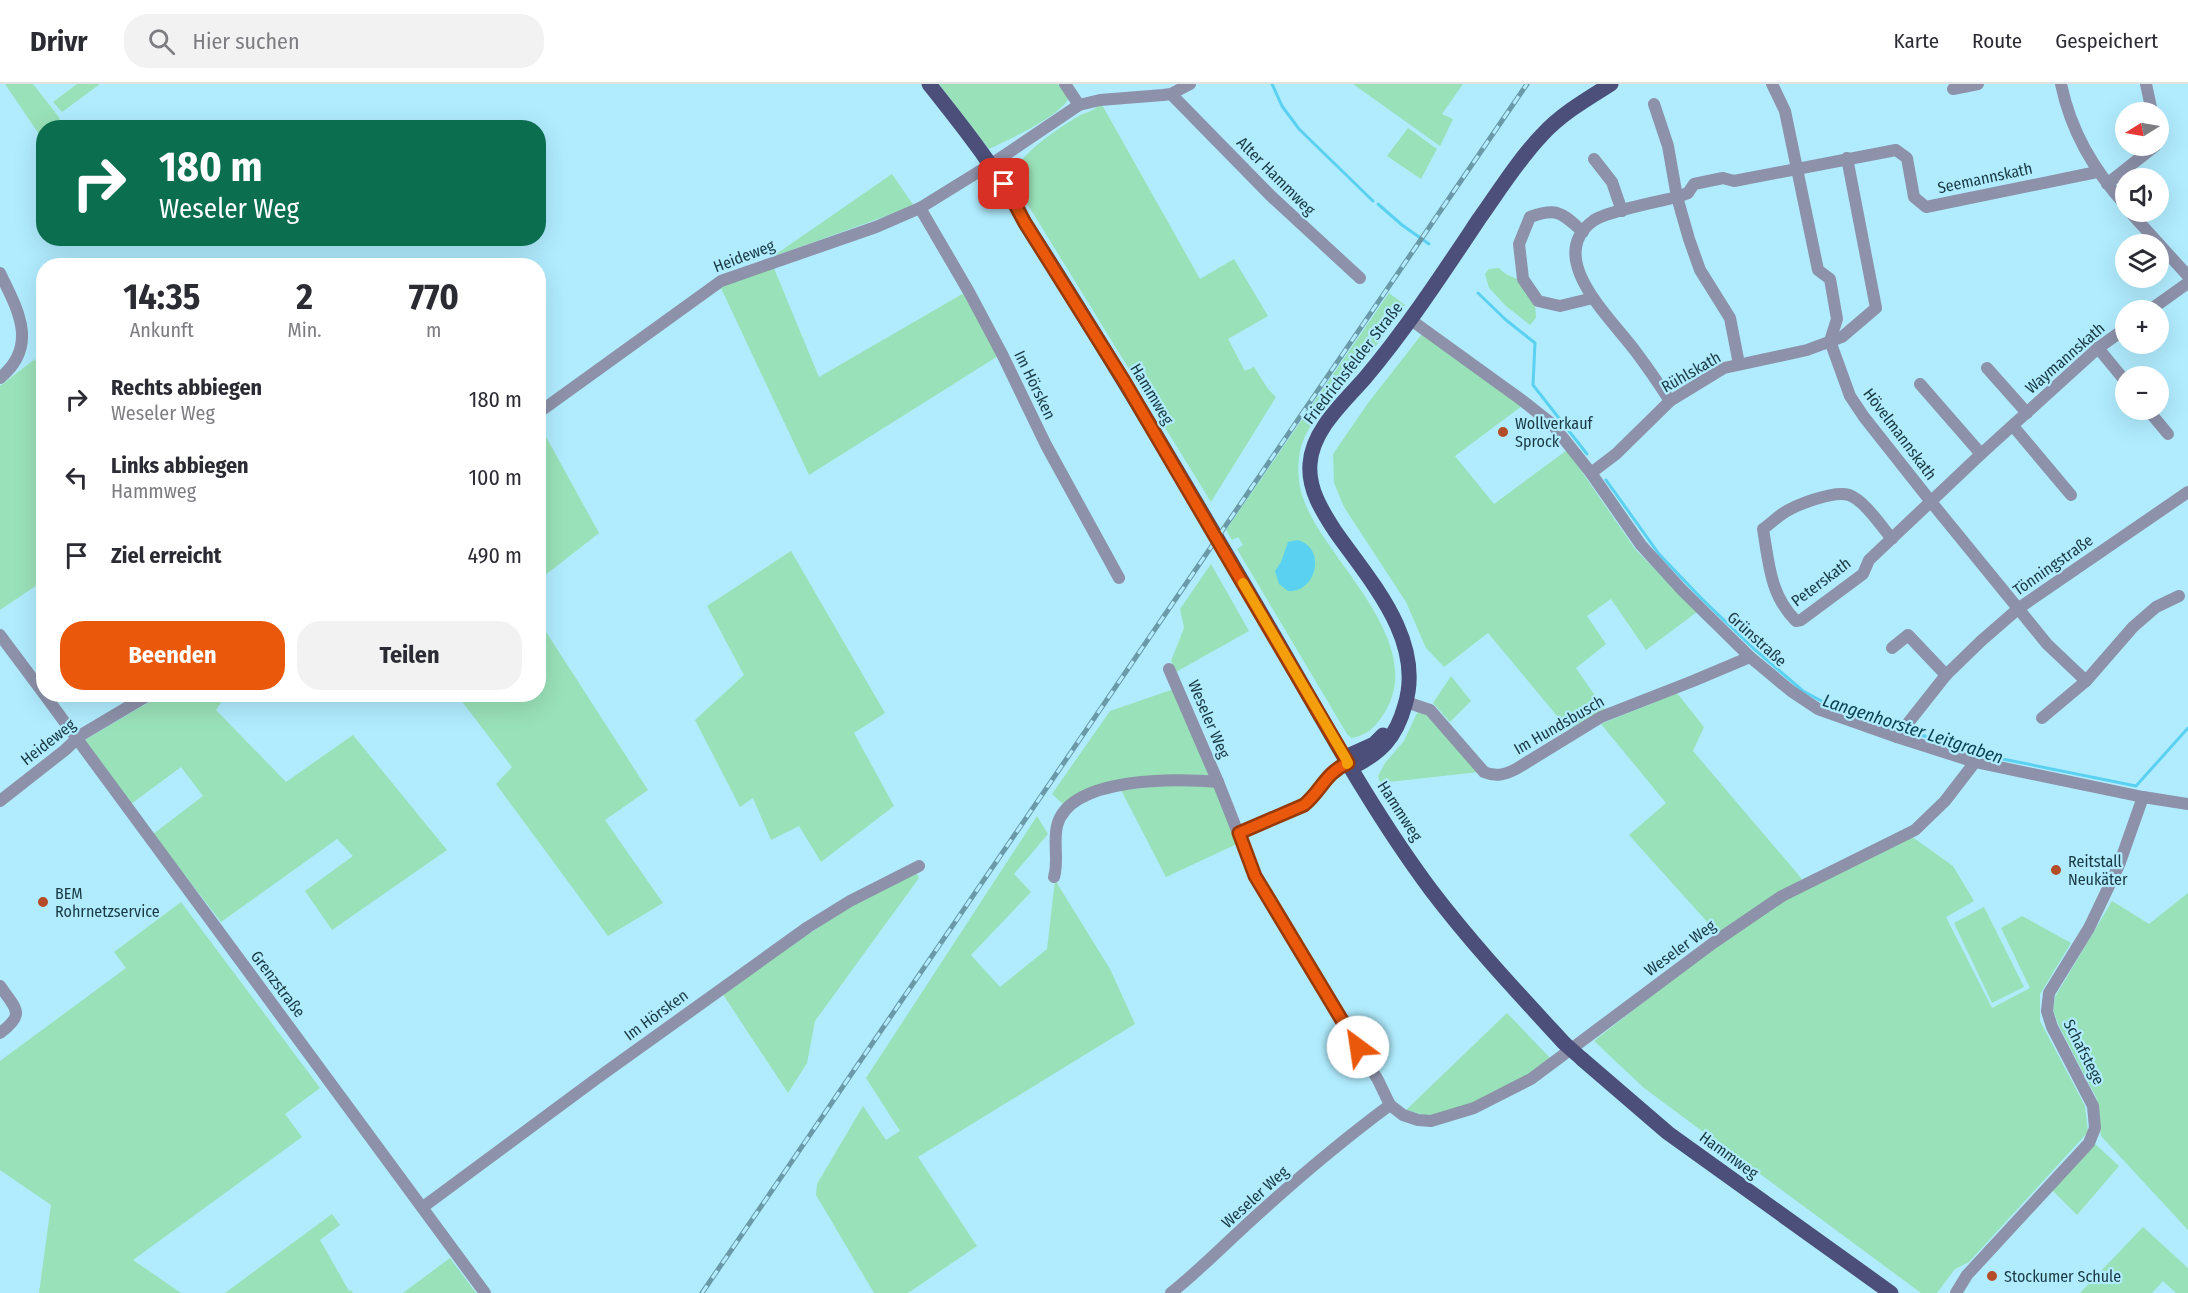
<!DOCTYPE html>
<html lang="de">
<head>
<meta charset="utf-8">
<style>
  :root { --surface:#fff; --page:#f2f2f3; --text:#2b2b33; --muted:#7c7c81; --line:#e1e1e2; --accent:#ea580c }
  body { margin:0; font-family:"Fira Sans Condensed",sans-serif; background:var(--page); color:var(--text); height:100vh; display:flex; flex-direction:column; font-size:22px; white-space:nowrap }
  * { box-sizing:border-box; margin:0 }
  p { font-size:20px; color:var(--muted) }
  .icon { flex:none; width:33px; height:33px; fill:none; stroke:currentColor; stroke-width:2; stroke-linecap:round; stroke-linejoin:round }
  .map { position:relative; flex:1; overflow:hidden }
  .sheet { position:absolute; left:36px; top:174px; width:510px; height:444px; display:flex; flex-direction:column; background:var(--surface); border-radius:24px; box-shadow:0 6px 24px #0002 }
  .sheet>* { flex:none }
  .banner { position:absolute; left:36px; top:36px; width:510px; height:126px; border-radius:24px; box-shadow:0 6px 24px #0002; background:#0b6e4f; color:#fff; overflow:hidden }
  .needle { width:39px; rotate:259deg }
  .controls { position:absolute; left:2115px; top:18px; display:grid; gap:12px }
  .controls a { display:grid; place-items:center; width:54px; height:54px; border-radius:50%; background:var(--surface); box-shadow:0 6px 24px #0002; font-size:30px }
  .pin { position:absolute; display:grid; place-items:center; width:51px; height:51px; color:#fff; margin:-26px; border-radius:12px; box-shadow:0 3px 9px #0006 }
  .me { position:absolute; width:66px; margin:-33px; rotate:329deg; stroke-linejoin:round; filter:drop-shadow(0 0 4px #0008) }
  .turn { display:flex; align-items:center; gap:21px; height:126px; padding:0 24px; font-size:27px }
  .turn .icon { width:78px; height:78px; stroke-width:2.5 }
  .turn b { display:block; font-size:42px; line-height:51px }
  .eta { display:flex; justify-content:space-evenly; align-items:center; height:102px; text-align:center }
  .eta b { font-size:36px; font-weight:700; line-height:42px }
  .primary-button { display:flex; gap:12px; margin-top:auto; padding:12px 24px }
  .primary-button a { flex:1; height:69px; border-radius:24px; background:var(--accent); color:#fff; font-size:24px; font-weight:700; line-height:69px; text-align:center }
  .primary-button a+a { background:var(--page); color:var(--text) }
  ul { padding:0; list-style:none }
  li { display:flex; align-items:center; gap:18px; height:78px; padding:0 24px }
  li div { flex:1 }
  li b { display:block; font-size:22px }
  li em { font-style:normal }
  header { display:flex; align-items:center; gap:36px; box-sizing:border-box; height:84px; padding:0 30px; background:var(--surface); border-bottom:2px solid var(--line) }
  header strong { font-size:28px }
  nav { display:flex; gap:33px; margin-inline-start:auto; font-size:21px }
  .search { width:420px; height:54px; background:var(--page); display:flex; align-items:center; gap:15px; box-sizing:border-box; padding:0 21px; border-radius:24px; color:var(--muted); font-size:22px }
  .map>svg:first-child { display:block }
  .green { fill:#99e1b8 }
  .water { fill:#5bd1f2 }
  .lines { fill:none; stroke-linecap:round; stroke-linejoin:round }
  .stream { stroke:#5bd1f2; stroke-width:3 }
  .minor { stroke:#8d91a9; stroke-width:12 }
  .major { stroke:#4b4f79; stroke-width:15 }
  .rail-casing { stroke:#6a99a7; stroke-width:5 }
  .rail { stroke:#b0ecfe; stroke-width:3; stroke-dasharray:9; stroke-linecap:butt }
  .major-bridge { stroke:#4b4f79; stroke-width:15 }
  .route-casing { stroke:#983908; stroke-width:15 }
  .route { stroke:#ea580c; stroke-width:10 }
  .slow { stroke:#f59e0b; stroke-width:10 }
  .poi-dot { fill:#b44c28; stroke:#b0ecfe; stroke-width:2 }
  .labels { text-anchor:middle; dominant-baseline:central; stroke-width:4.5; stroke-linejoin:round; paint-order:stroke }
  .street-label { font-size:16px; fill:#193942; stroke:#b0ecfe }
  .poi-label { font-size:16px; fill:#193942; stroke:#b0ecfe; text-anchor:start }
  .water-label { font-size:18px; font-style:italic; fill:#0a414e; stroke:#b0ecfe }
</style>
</head>
<body>
<header>
<strong>Drivr</strong>
<div class="search"><svg class="icon" aria-label="search" viewBox="0 0 24 24"><circle cx="10" cy="10" r="6"/><path d="M15 15l6 6"/></svg>Hier suchen</div>
<nav><a>Karte</a><a>Route</a><a>Gespeichert</a></nav>
</header>
<div class="map">
<svg width="2188" height="1209" viewBox="0 0 2188 1209">
  <rect width="100%" height="100%" fill="#b0ecfe"/>
  <g class="green">
    <polygon points="5,0 33,0 58,32 64,43 44,44 43,56"/>
    <polygon points="77,0 100,0 62,28 53,18"/>
    <path d="M939,0H1058L1069,13C1063,31 1008,56 989,65Z"/>
    <polygon points="1353,0 1463,0 1442,30 1453,35 1440,62"/>
    <path d="M1101,19L1200,195L1234,175L1268,232L1228,255L1245,287L1254,283L1268,305L1276,313L1211,418L1012,95C1013,74 1059,44 1077,33C1086,28 1095,27 1101,19Z"/>
    <polygon points="1408,44 1437,65 1421,95 1387,72"/>
    <polygon points="892,90 914,122 772,173"/>
    <polygon points="773,182 819,293 964,209 998,272 809,391 720,202"/>
    <path d="M1499,184C1508,193 1510,191 1519,196C1532,203 1536,221 1536,234L1530,241L1506,222L1489,204L1485,190L1489,185Z"/>
    <path d="M1389,209L1405,221C1390,243 1375,263 1359,284C1337,310 1303,338 1299,374C1297,388 1299,406 1305,419C1328,479 1433,562 1381,634C1374,644 1364,653 1351,654L1347,650L1237,465L1243,461L1238,453L1232,456L1226,446Z"/>
    <polygon points="1422,250 1522,322 1455,372 1494,420 1567,366 1635,465 1697,528 1646,566 1611,515 1587,532 1606,560 1576,584 1605,626 1568,645 1488,549 1444,583 1426,564 1406,518 1344,423 1334,399 1333,370 1368,319"/>
    <polygon points="35,275 44,300 43,497 0,526 0,302"/>
    <polygon points="539,340 599,449 539,496 538,496"/>
    <polygon points="791,467 885,629 854,649 894,722 821,778 799,742 771,756 753,714 740,723 695,636 744,591 707,522"/>
    <polygon points="1211,480 1249,547 1176,588 1171,577 1184,544 1180,525"/>
    <polygon points="539,537 648,706 605,736 663,819 608,852 496,700 512,683 457,611 538,610"/>
    <polygon points="1451,592 1471,617 1450,638 1433,619"/>
    <polygon points="1174,605 1211,693 1135,694 1063,720 1052,710 1110,627"/>
    <polygon points="1677,609 1704,643 1693,667 1802,795 1718,850 1629,751 1666,719 1601,640"/>
    <polygon points="161,611 226,611 216,626 286,698 353,651 447,766 332,846 305,807 353,772 337,755 221,838 153,750 203,712 181,683 131,720 85,656"/>
    <polygon points="1418,627 1428,632 1479,688 1380,699 1378,692 1385,679 1404,657"/>
    <polygon points="1185,700 1215,703 1239,759 1166,793 1121,706"/>
    <polygon points="1037,732 1048,750 1014,790 1031,808 971,871 1000,903 1047,865 1055,796 1110,885 1135,940 918,1073 977,1162 908,1209 874,1209 816,1111 817,1100 863,1022 886,1056 900,1047 866,994"/>
    <polygon points="1911,752 1953,782 1974,817 1946,833 1992,924 2030,904 2001,844 2022,832 2071,859 2040,910 2040,937 2085,1022 2088,1048 1969,1178 1955,1185 1937,1209 1921,1209 1644,1004 1594,957 1711,865 1784,816"/>
    <polygon points="916,788 919,794 815,937 807,979 788,1009 722,909 850,822"/>
    <polygon points="2188,809 2188,1146 2101,1052 2097,1015 2059,942 2053,926 2055,913 2112,817 2149,840"/>
    <polygon points="181,818 320,1004 285,1030 302,1053 133,1176 181,1209 39,1209 51,1121 0,1086 0,977 126,884 114,868"/>
    <polygon points="1984,823 2024,903 1992,919 1954,839"/>
    <polygon points="1507,929 1552,976 1499,1010 1431,1033 1406,1026"/>
    <polygon points="2094,1059 2119,1082 2077,1131 2052,1106"/>
    <polygon points="332,1130 340,1141 320,1156 349,1207 351,1206 353,1209 225,1209"/>
    <polygon points="2143,1143 2188,1184 2188,1209 2176,1209 2163,1197 2152,1209 2080,1209"/>
    <polygon points="450,1174 476,1209 403,1209"/>
  </g>
  <path class="water" d="M1297,456C1327,463 1317,509 1288,507L1279,500L1275,487L1281,478L1288,458Z"/>
  <g class="lines">
    <g class="stream">
      <polyline points="1272,0 1282,22 1299,45 1373,117"/>
      <polyline points="1378,120 1402,141 1429,160"/>
      <polyline points="1478,209 1506,236 1535,259 1533,301 1587,370"/>
      <polyline points="1606,396 1659,470 1701,514 1752,563 1803,607 1829,621 1899,644"/>
      <polyline points="1905,646 1988,672 2136,702 2188,644"/>
    </g>
    <g class="minor">
      <polyline points="1065,0 1079,21"/>
      <polyline points="1772,0 1785,27 1818,186 1830,195 1837,235 1830,257 1850,312 1864,333 1932,419 2047,560 2086,597"/>
      <path d="M2061,0C2071,48 2094,86 2126,122"/>
      <polyline points="2146,0 2152,28"/>
      <polyline points="1953,5 1978,0"/>
      <polyline points="1171,10 1272,113 1360,194"/>
      <polyline points="1654,20 1668,62 1677,113 1689,155 1700,186 1730,234 1739,280"/>
      <polyline points="1594,75 1612,98 1622,127"/>
      <polyline points="2107,100 2155,62"/>
      <polyline points="920,124 969,208 1002,270 1046,361 1119,494"/>
      <polyline points="2130,128 2188,192"/>
      <path d="M1583,148C1562,129 1558,123 1530,133L1519,160L1523,195L1538,217L1560,222L1593,214"/>
      <path d="M0,189C18,226 39,262 0,294"/>
      <polyline points="2150,226 2188,199"/>
      <polyline points="1411,236 1523,317 1552,340 1591,389 1641,461 1682,506 1750,573 1791,607 1818,625 1897,653 1975,678 2143,713 2188,720"/>
      <polyline points="2098,264 2126,298"/>
      <polyline points="1987,284 2027,329"/>
      <polyline points="1920,300 1981,370"/>
      <path d="M1670,317C1659,300 1648,284 1636,268C1613,236 1543,174 1593,137C1604,128 1660,117 1677,113L1688,109L1694,100L1723,94L1734,97L1896,66L1907,74L1914,113L1926,123L2097,88"/>
      <polyline points="2148,326 2168,350"/>
      <polyline points="538,329 721,197 876,143 920,124 996,77 1079,21 1100,16 1163,11 1171,10 1190,0"/>
      <polyline points="2013,342 2071,411"/>
      <polyline points="1591,389 1616,370 1670,317 1724,284 1807,266 1842,253 1876,224 1847,74"/>
      <path d="M1892,455C1882,443 1864,416 1849,411C1834,406 1795,421 1782,430C1775,435 1770,440 1763,445C1769,480 1770,511 1796,537L1801,536L1863,490L1869,476L1981,370L2098,264L2126,244"/>
      <polyline points="0,551 44,610"/>
      <polyline points="1892,564 1908,551 1946,591"/>
      <path d="M1169,585L1218,698L1255,792L1378,996L1390,1021C1344,1055 1299,1093 1256,1132C1227,1158 1201,1185 1171,1209"/>
      <polyline points="44,610 485,1209"/>
      <path d="M1406,618L1430,626L1484,688C1496,693 1504,691 1516,685L1601,633L1693,597L1750,573"/>
      <polyline points="2042,634 2086,597 2133,543 2156,523 2179,512"/>
      <polyline points="1897,653 1946,591 1981,557 2019,524 2188,408"/>
      <polyline points="0,717 65,666 81,651 150,610"/>
      <path d="M1239,749L1304,721C1322,706 1325,689 1348,679"/>
      <path d="M1054,793C1059,777 1053,759 1057,742C1069,692 1179,694 1218,698"/>
      <path d="M0,902C16,925 26,930 0,949"/>
      <polyline points="1390,1021 1403,1031 1418,1036 1431,1037 1474,1024 1531,995 1713,859 1782,812 1915,746 1945,717 1975,678"/>
      <polyline points="423,1123 596,995 808,843 850,817 919,782"/>
      <polyline points="1956,1209 1967,1191 2089,1059 2095,1044 2093,1022 2052,943 2047,927 2049,909 2089,844 2119,781 2143,713"/>
    </g>
    <g class="major">
      <path d="M929,0C964,44 1000,89 1025,139C1110,271 1189,406 1268,541C1320,630 1369,723 1431,806C1472,860 1518,909 1564,959"/>
      <polyline points="1345,673 1374,660 1383,651"/>
      <path d="M1351,684C1381,669 1396,654 1405,621C1425,556 1370,497 1335,447C1322,427 1308,405 1310,380C1312,346 1344,318 1365,294C1407,244 1443,189 1479,135C1499,107 1518,76 1542,51C1561,30 1587,15 1611,0"/>
      <polyline points="1582,975 1668,1049 1891,1209"/>
    </g>
    <g class="rail-casing">
      <polyline id="rail" points="702,1209 1527,0"/>
    </g>
    <use href="#rail" class="rail"/>
    <polyline class="major-bridge" points="1564,959 1582,975"/>
  </g>
  <g class="lines">
    <g class="route-casing">
      <path id="route" d="M1004,100L1025,139L1124,297L1348,679C1325,689 1322,706 1304,721L1239,749L1255,792L1358,963"/>
    </g>
    <use href="#route" class="route"/>
    <polyline class="slow" points="1243,499 1345,673 1348,679 1347,680"/>
  </g>
  <g class="poi-dot">
    <circle cx="1503" cy="348" r="6"/>
    <circle cx="2056" cy="786" r="6"/>
    <circle cx="43" cy="818" r="6"/>
    <circle cx="1992" cy="1192" r="6"/>
  </g>
  <g class="labels">
    <g class="street-label">
      <text transform="translate(1276 92) rotate(45)">Alter Hammweg</text>
      <text transform="translate(1985 94) rotate(-12)">Seemannskath</text>
      <text transform="translate(744 172) rotate(-21)">Heideweg</text>
      <text transform="translate(2065 274) rotate(-41)">Waymannskath</text>
      <text transform="translate(1353 279) rotate(-52)">Friedrichsfelder Straße</text>
      <text transform="translate(1691 288) rotate(-30)">Rühlskath</text>
      <text transform="translate(1035 301) rotate(64)">Im Hörsken</text>
      <text transform="translate(1152 310) rotate(59)">Hammweg</text>
      <text transform="translate(1900 350) rotate(53)">Hövelmannskath</text>
      <text transform="translate(2053 481) rotate(-35)">Tönningstraße</text>
      <text transform="translate(1821 498) rotate(-37)">Peterskath</text>
      <text transform="translate(1757 555) rotate(42)">Grünstraße</text>
      <text transform="translate(1209 635) rotate(67)">Weseler Weg</text>
      <text transform="translate(1559 641) rotate(-30)">Im Hundsbusch</text>
      <text transform="translate(48 658) rotate(-38)">Heideweg</text>
      <text transform="translate(1400 727) rotate(57)">Hammweg</text>
      <text transform="translate(1680 864) rotate(-36)">Weseler Weg</text>
      <text transform="translate(278 900) rotate(53)">Grenzstraße</text>
      <text transform="translate(656 931) rotate(-36)">Im Hörsken</text>
      <text transform="translate(2084 968) rotate(63)">Schafstege</text>
      <text transform="translate(1729 1071) rotate(36)">Hammweg</text>
      <text transform="translate(1255 1113) rotate(-42)">Weseler Weg</text>
    </g>
    <g class="poi-label">
      <text x="1515" y="339">Wollverkauf<tspan x="1515" dy="18">Sprock</tspan></text>
      <text x="2068" y="777">Reitstall<tspan x="2068" dy="18">Neukäter</tspan></text>
      <text x="55" y="809">BEM<tspan x="55" dy="18">Rohrnetzservice</tspan></text>
      <text x="2004" y="1192">Stockumer Schule</text>
    </g>
    <g class="water-label">
      <text transform="translate(1913 645) rotate(18)">Langenhorster Leitgraben</text>
    </g>
  </g>
</svg>
<div class="controls">
<a><svg class="needle" viewBox="-14 -14 28 28"><path d="M0-13l5 13h-10z" fill="#e53935"/><path d="M0 13l5-13h-10z" fill="#7c7c81"/></svg></a>
<a><svg class="icon" aria-label="sound" viewBox="0 0 24 24"><path d="M4 9h4l5-4v14l-5-4H4zM17 9q2 3 0 6"/></svg></a>
<a><svg class="icon" aria-label="layers" viewBox="0 0 24 24"><path d="M12 4l9 5-9 5-9-5zM3 14l9 5 9-5"/></svg></a>
<a>+</a>
<a>−</a>
</div>
<div class="pin" style="left:1004px;top:100px;background:#d93025"><svg class="icon" aria-label="arrive" viewBox="0 0 24 24"><path d="M6 21V4h12l-3 4 3 4H6"/></svg></div>
<svg class="me" style="left:1358px;top:963px" viewBox="-20 -20 40 40"><circle r="19" fill="#fff"/><path d="M0-13L10 11 0 6-10 11z" fill="#ea580c"/></svg>
<div class="banner">
<div class="turn"><svg class="icon" aria-label="right" viewBox="0 0 24 24"><path d="M7 20v-9h11M14 6l5 5-5 5"/></svg><div><b>180 m</b>Weseler Weg</div></div>
</div>
<section class="sheet">
<div class="eta">
<div><b>14:35</b><p>Ankunft</p></div>
<div><b>2</b><p>Min.</p></div>
<div><b>770</b><p>m</p></div>
</div>
<ul>
<li><svg class="icon" aria-label="right" viewBox="0 0 24 24"><path d="M7 20v-9h11M14 6l5 5-5 5"/></svg><div><b>Rechts abbiegen</b><p>Weseler Weg</p></div><em>180 m</em></li>
<li><svg class="icon" aria-label="left" viewBox="0 0 24 24"><path d="M17 20v-9H6M10 6l-5 5 5 5"/></svg><div><b>Links abbiegen</b><p>Hammweg</p></div><em>100 m</em></li>
<li><svg class="icon" aria-label="arrive" viewBox="0 0 24 24"><path d="M6 21V4h12l-3 4 3 4H6"/></svg><div><b>Ziel erreicht</b></div><em>490 m</em></li>
</ul>
<div class="primary-button"><a>Beenden</a><a>Teilen</a></div>
</section>
</div>
</body>
</html>
